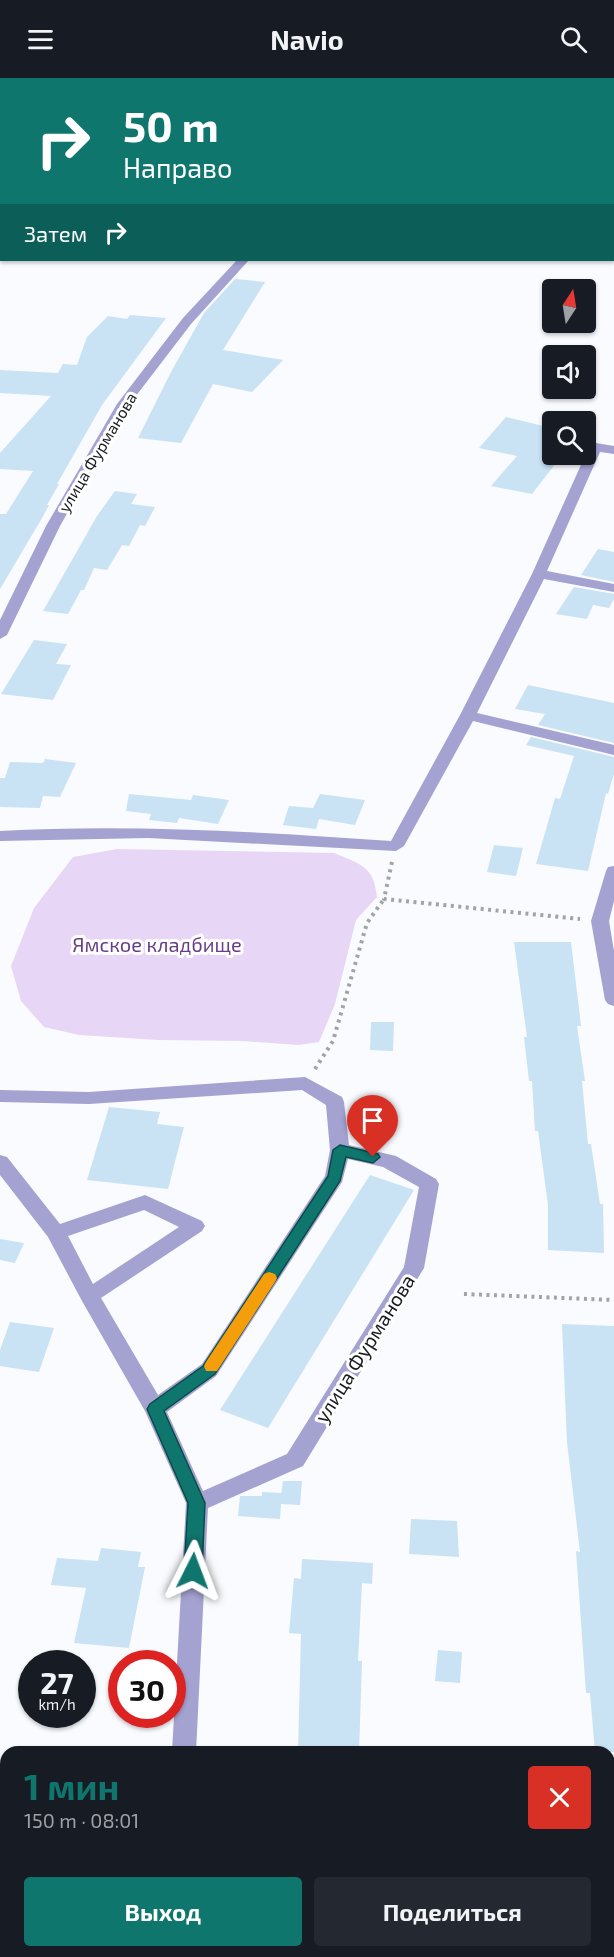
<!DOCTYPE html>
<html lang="ru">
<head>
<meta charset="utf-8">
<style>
  :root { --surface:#171b24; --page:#242831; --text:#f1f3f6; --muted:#9ea1a6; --accent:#0f766e }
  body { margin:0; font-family:"Exo 2",sans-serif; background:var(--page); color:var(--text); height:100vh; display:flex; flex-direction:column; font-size:22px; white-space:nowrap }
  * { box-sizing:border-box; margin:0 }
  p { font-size:20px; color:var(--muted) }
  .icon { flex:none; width:33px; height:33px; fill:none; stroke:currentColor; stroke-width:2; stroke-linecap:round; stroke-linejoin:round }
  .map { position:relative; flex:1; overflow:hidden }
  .details { position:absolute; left:0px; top:1668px; width:615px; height:212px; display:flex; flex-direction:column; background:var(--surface); border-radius:18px 18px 0 0; box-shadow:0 2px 4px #0004 }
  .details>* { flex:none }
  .guide { position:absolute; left:0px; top:0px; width:615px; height:183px; box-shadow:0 2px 4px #0004; background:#0f766e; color:#fff; overflow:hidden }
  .needle { width:39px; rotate:12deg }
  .fabs { position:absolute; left:542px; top:201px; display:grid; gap:12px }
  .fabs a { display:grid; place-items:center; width:54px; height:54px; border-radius:6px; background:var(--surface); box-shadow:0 2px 4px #0004; font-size:30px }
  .speed { position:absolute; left:18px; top:1572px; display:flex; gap:12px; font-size:30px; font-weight:700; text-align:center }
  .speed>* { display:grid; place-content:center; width:78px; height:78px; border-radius:50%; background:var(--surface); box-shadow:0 2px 4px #0004; line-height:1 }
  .speed small { font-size:15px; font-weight:400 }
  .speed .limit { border:9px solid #d22; background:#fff; color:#111 }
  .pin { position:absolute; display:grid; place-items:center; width:51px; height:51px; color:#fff; margin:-62px -26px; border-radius:50% 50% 50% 0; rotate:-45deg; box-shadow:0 0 6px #0007 }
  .pin .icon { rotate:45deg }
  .me { position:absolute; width:66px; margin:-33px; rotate:3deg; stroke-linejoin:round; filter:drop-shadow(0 0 4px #0008) }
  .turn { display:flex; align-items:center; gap:21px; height:126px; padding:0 24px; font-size:27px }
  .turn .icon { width:78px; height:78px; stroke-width:2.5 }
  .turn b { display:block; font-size:42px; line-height:51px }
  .then { display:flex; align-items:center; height:57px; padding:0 24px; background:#0003; gap:12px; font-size:22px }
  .round { display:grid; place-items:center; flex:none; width:63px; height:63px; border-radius:6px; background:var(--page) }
  .overview { display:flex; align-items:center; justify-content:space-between; height:102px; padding:0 24px }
  h1 { font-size:36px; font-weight:700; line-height:45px; color:var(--accent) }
  .cta { display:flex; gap:12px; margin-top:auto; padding:12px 24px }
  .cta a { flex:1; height:69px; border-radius:6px; background:var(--accent); color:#fff; font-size:24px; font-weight:700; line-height:69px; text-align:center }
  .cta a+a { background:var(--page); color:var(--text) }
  header { display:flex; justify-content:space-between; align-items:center; height:78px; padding:0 24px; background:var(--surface); font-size:27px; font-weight:700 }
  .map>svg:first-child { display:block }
  .green { fill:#e8d6f7 }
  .building { fill:#c9e2f4 }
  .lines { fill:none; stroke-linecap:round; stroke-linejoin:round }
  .path-far1 { stroke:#a1a3a7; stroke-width:2; stroke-dasharray:1.5 3; stroke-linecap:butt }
  .path { stroke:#a1a3a7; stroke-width:4; stroke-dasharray:3 4.5; stroke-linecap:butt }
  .minor { fill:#a4a2d1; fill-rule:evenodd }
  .route { fill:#0f766e; stroke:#0a4d48; stroke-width:1.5 }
  .slow { fill:#f59e0b }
  .labels { text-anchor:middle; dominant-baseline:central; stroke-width:6; stroke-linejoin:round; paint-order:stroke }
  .far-street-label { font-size:16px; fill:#191c21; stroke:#fff }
  .park-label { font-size:20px; fill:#693e86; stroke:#fff }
  .street-label { font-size:20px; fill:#191c21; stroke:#fff }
</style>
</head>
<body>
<header><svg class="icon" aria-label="menu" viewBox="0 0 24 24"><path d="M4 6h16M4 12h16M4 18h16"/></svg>Navio<svg class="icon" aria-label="search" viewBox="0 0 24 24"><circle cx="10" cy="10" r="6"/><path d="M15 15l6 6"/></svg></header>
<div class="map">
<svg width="614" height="1879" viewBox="0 0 614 1879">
  <rect width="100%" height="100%" fill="#f9fbfe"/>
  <path class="green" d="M117,771L334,775C360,786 374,788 377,819L356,842L335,926L319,964L298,967L243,963L158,962L79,957L44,949L21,923L11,888L34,830L73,779Z"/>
  <g class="building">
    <polygon points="235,201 265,204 223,272 283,282 252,314 213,306 181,365 138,360 171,294 204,235"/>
    <polygon points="130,237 166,240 102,327 57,406 59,406 47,427 49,427 42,440 0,511 0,436 6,436 33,393 0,391 0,375 51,318 0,315 0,292 58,295 63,286 77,287 87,259 108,238 127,241"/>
    <polygon points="506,339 552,350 552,376 563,376 532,416 491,408 517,378 479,370"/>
    <polygon points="115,413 137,416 131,426 155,429 145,448 140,447 129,468 122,467 107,492 94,490 84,512 81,512 68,536 43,533 97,438"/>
    <polygon points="598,471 614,474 614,504 581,497"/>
    <polygon points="574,509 614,516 614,521 609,530 593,527 587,541 556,536"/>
    <polygon points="34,562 67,566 56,586 71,587 53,622 1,616"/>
    <polygon points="528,607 614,625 614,665 538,647 545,636 515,631"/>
    <polygon points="531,659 614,679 614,696 608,716 606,715 588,793 536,786 555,720 560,721 574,678 526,667"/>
    <polygon points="45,681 76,685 60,719 43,718 40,730 0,729 0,700 5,700 10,684 43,685"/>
    <polygon points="129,716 191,722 193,717 229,722 218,746 179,740 177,745 149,742 151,736 126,733"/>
    <polygon points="320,716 365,722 355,747 319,741 316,751 283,747 289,728 313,730"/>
    <polygon points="494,767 523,770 516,798 487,794"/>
    <polygon points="514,864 571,864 581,948 577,948 585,1003 582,1003 588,1066 591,1066 600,1126 603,1126 604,1175 548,1172 548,1127 538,1053 535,1053 532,1003 529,1003 524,959 527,959"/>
    <polygon points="371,944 394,944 393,973 370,972"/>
    <polygon points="109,1029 160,1034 157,1046 184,1049 168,1111 87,1102"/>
    <polygon points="370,1097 414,1112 268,1350 220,1332"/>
    <polygon points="0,1161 24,1165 15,1185 0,1182"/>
    <polygon points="10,1244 54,1250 39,1294 0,1288 0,1272"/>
    <polygon points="562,1246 614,1248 614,1674 595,1674 590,1615 586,1615 576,1473 580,1474 567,1364"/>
    <polygon points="283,1403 302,1403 300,1427 281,1426 280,1441 238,1438 240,1418 262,1418 262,1414 282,1415 281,1418"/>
    <polygon points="411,1441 457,1443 459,1479 409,1476"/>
    <polygon points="101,1470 141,1474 138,1489 145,1489 129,1570 74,1565 86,1510 51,1507 57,1480 98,1483"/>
    <polygon points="302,1481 373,1485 372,1506 362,1505 358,1583 362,1583 359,1674 298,1674 301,1556 289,1555 294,1500 301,1501"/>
    <polygon points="438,1572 462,1574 460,1605 435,1603"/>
  </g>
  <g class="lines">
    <polyline class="path-far1" points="421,2 423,0"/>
    <g class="path">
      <polyline points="392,784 384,821 580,841"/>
      <polyline points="315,991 333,963 367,845 384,821"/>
      <polyline points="464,1216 614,1222"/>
    </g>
    <g class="minor">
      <polygon points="596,0 614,0 614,4 614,2"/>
      <rect x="0" y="52" width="2" height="6"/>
      <polygon points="237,182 249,182 191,246 129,327 60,448 7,557 0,561 0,542 46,448 117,326 183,240"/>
      <path d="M596,365L614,368V376L600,374L547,493L614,506V514L544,501L477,635L614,667V677L473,643L404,768L396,773L148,760L0,763V753C131,746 260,754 391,763L460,637L532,496L589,369Z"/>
      <polygon points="614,788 614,823 609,843 614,873 614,928 608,926 605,922 591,843 606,793 608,789"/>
      <path d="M305,999L342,1019L344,1024L349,1067L396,1078L436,1101L439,1106L424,1190L303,1388L208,1430L196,1674H172L186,1425L145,1333L82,1223L48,1159L0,1097V1077L7,1079L60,1146L145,1117L202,1143L205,1148L202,1153L101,1220L158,1317L202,1286L325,1098L330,1072L326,1027L302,1012L89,1026L0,1024V1012L89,1014ZM348,1081L383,1089L419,1109L404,1189L287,1376L203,1413L167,1334L216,1298L342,1104ZM144,1132L179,1149L93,1206L68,1158Z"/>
      <rect x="160" y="1874" width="26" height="5"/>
    </g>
  </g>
  <polygon class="route" points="340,1067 378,1076 380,1079 373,1085 346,1079 340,1103 215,1296 164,1333 205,1425 202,1493 199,1498 193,1500 187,1498 184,1493 188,1425 147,1331 150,1326 203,1288 328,1098 333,1072"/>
  <polygon class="slow" points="269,1194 275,1196 277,1200 275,1204 217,1293 206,1293 204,1288 206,1284 264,1196"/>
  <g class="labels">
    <g class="far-street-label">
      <text transform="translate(97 374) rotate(-59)">улица Фурманова</text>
    </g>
    <g class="park-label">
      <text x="157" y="866">Ямское кладбище</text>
    </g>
    <g class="street-label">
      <text transform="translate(364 1270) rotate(-58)">улица Фурманова</text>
    </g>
  </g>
</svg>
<div class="fabs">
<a><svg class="needle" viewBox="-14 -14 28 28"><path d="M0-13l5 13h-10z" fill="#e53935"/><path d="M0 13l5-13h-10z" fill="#9ea1a6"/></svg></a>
<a><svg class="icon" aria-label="sound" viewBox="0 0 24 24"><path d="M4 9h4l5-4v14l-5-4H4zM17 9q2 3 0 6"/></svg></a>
<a><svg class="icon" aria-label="search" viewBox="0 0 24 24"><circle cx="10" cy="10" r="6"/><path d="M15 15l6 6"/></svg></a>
</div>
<div class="speed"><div>27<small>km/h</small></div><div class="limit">30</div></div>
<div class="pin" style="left:373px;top:1079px;background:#d93025"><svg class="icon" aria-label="arrive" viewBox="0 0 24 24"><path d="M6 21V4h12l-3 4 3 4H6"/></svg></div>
<svg class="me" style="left:193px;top:1493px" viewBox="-20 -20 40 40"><path d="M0-17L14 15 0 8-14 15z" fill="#0f766e" stroke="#fff" stroke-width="4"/></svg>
<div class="guide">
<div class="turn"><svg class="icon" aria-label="right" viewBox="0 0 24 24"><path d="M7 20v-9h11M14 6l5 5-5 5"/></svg><div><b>50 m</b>Направо</div></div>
<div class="then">Затем<svg class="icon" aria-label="right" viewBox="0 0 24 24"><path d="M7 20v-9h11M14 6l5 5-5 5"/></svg></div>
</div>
<section class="details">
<div class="overview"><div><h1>1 мин</h1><p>150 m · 08:01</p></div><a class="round" style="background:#d93025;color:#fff"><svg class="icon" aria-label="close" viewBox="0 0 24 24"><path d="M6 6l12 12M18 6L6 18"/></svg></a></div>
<div class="cta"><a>Выход</a><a>Поделиться</a></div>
</section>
</div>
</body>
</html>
